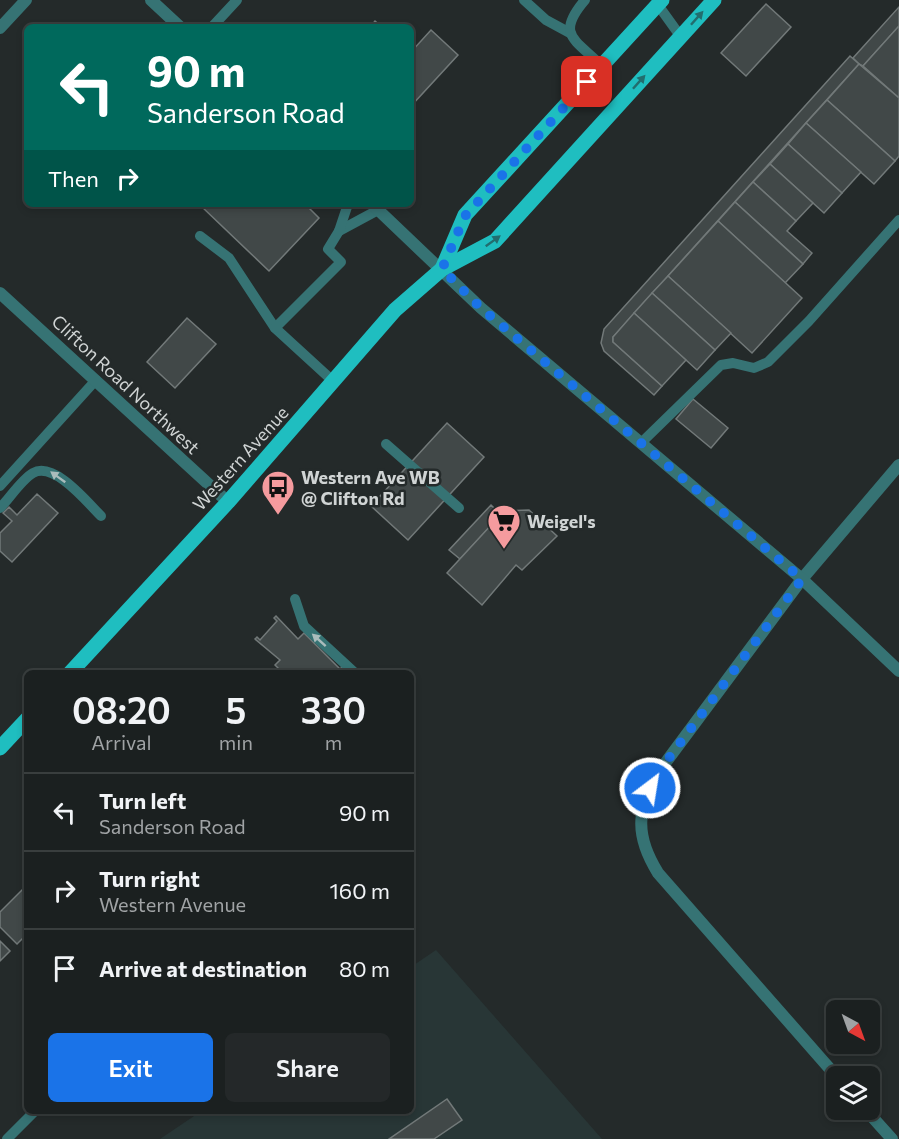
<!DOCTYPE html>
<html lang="en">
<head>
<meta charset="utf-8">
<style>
  :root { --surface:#1b2020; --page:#242829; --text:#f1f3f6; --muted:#a0a3a5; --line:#393e3e; --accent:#1a73e8 }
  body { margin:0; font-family:Commissioner,sans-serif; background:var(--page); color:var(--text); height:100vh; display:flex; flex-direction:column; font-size:22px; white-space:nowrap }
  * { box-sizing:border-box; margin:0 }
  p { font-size:20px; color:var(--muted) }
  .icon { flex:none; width:33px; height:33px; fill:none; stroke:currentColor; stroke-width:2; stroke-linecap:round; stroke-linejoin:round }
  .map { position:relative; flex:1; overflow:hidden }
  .drawer { position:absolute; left:24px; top:670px; width:390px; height:444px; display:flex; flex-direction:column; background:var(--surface); border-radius:9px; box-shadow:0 3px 9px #0003,0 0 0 2px var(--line) }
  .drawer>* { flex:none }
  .guide { position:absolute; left:24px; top:24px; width:390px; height:183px; border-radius:9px; box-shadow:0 3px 9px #0003,0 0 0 2px var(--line); background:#00695c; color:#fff; overflow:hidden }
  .needle { width:39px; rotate:139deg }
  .tools { position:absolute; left:826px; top:1000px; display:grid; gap:12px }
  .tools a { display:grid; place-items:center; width:54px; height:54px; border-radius:9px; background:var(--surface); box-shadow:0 3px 9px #0003,0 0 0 2px var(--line); font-size:30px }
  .pin { position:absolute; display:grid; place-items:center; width:51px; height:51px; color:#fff; margin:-26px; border-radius:12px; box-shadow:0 3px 9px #0006 }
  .me { position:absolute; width:66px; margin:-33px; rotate:31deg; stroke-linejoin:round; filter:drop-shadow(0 0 4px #0008) }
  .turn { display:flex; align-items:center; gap:21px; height:126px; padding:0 24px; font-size:27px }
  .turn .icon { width:78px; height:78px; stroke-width:2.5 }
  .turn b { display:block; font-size:42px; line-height:51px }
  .then { display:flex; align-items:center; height:57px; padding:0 24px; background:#0003; gap:12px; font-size:22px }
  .eta { display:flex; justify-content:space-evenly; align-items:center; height:102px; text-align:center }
  .eta b { font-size:36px; font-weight:600; line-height:42px }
  .cta { display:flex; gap:12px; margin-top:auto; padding:12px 24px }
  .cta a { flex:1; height:69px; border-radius:9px; background:var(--accent); color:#fff; font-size:24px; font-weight:600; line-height:69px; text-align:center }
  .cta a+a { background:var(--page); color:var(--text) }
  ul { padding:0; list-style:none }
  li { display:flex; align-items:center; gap:18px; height:78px; padding:0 24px; border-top:2px solid var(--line) }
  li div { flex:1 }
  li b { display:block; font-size:22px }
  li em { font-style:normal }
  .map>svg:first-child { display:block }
  .built { fill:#283636 }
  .building { fill:#414848; stroke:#727979; stroke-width:1.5 }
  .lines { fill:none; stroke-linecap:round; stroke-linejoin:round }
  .service { stroke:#367374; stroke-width:10 }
  .minor { stroke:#367374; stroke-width:12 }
  .tertiary { stroke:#367374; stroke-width:12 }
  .primary { stroke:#1fbec0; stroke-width:15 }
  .oneway { fill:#226d6e }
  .oneway2 { fill:#aabcbc }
  .route { stroke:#1a73e8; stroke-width:10; stroke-dasharray:0 18 }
  .labels { text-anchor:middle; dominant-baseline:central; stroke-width:5; stroke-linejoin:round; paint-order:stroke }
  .street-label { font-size:18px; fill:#d0d4d4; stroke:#242a2a }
  .poi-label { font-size:18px; font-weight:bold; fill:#d0d4d4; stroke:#242a2a; text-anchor:start }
</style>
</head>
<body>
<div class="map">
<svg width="899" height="1139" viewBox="0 0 899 1139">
  <rect width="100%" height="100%" fill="#242a2a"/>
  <polygon class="built" points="436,950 602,1139 160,1139 200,1112 411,1112 411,967"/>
  <g class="building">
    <polygon points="766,4 791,27 746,76 721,53"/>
    <polygon points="899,7 899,26 863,66 859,64 853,58"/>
    <polygon points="375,21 382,27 370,27"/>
    <polygon points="899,26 899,98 863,66"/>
    <polygon points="431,30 458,55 411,106 411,52"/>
    <polygon points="850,56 859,64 613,337 613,342 662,386 654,395 604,351 601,343 604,329"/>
    <polygon points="859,64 899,98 899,156 895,161 827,100"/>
    <polygon points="827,100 895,161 874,184 806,123"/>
    <polygon points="806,123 861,172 842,193 788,144"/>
    <polygon points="788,144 842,193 824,213 770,164"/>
    <polygon points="770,164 813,203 796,221 753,182"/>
    <polygon points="753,182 796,221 787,231 812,253 803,264 735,202"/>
    <polygon points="735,202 803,264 785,283 718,221"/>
    <polygon points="203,204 305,204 319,218 269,271 201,206"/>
    <polygon points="718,221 802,298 752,353 668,276"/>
    <polygon points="668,276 731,333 715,350 652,293"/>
    <polygon points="652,293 715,350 697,370 634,313"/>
    <polygon points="634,313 686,360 662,386 613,342 613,337"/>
    <polygon points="187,318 216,344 175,388 147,362"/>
    <polygon points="693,399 728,428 711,448 676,419"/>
    <polygon points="447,423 484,457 408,540 371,506"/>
    <polygon points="37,494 58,513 12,562 0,551 0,533 12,521 3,513 9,507 17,515"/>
    <polygon points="491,505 501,515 460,559 449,550"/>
    <polygon points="529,510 557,536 522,570 516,565 482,605 447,573 504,511"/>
    <polygon points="276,616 298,639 304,633 340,669 342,667 348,674 287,674 280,670 275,665 280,660 255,639 257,637 260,640 277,621 274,618"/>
    <polygon points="27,885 27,934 17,944 0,927 0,912"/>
    <polygon points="0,941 10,951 0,961"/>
    <polygon points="447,1099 462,1120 434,1139 389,1139"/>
  </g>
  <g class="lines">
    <g class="service">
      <polyline points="524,0 546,20 570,33"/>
      <path d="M585,0C555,35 575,39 602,66"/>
      <polyline points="658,5 681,37"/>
      <polyline points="212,27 237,0"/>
      <polyline points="339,231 378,210"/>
      <polyline points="200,236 229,258 275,328 334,382"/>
      <polyline points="275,328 341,262 328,249 339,231 348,204"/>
      <polyline points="642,442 721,365 733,363 754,368 768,362 809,321 899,220"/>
      <polyline points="386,444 459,508"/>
      <polyline points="0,486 96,380"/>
      <path d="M0,508C10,498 21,480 33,473C54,461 87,502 101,516"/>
      <polyline points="295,599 304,626 356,674"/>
      <polyline points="7,1139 34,1112"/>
    </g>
    <g class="minor">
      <polyline points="0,28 26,0"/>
      <polyline points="0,293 228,502"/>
      <path d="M837,1077L658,873C630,828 640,804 666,762L802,579L899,465"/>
      <polyline points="866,1110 892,1139"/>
    </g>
    <g class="tertiary">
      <polyline points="151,0 180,27"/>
      <polyline points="372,204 481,308 802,579 899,671"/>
    </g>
    <g class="primary">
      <polyline points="442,269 465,215 662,0"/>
      <polyline points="69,674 228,502 395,310 442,269 495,241 714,0"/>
      <polyline points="0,748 27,719"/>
    </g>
  </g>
  <defs><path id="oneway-solid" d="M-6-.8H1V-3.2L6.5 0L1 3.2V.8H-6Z" transform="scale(1.5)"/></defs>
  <g class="oneway">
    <use href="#oneway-solid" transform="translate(697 18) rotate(-48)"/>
    <use href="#oneway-solid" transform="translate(639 82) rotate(-48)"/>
    <use href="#oneway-solid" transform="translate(493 241) rotate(-36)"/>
  </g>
  <g class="oneway2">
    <use href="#oneway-solid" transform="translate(58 477) rotate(-144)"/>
    <use href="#oneway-solid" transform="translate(319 640) rotate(-138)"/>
  </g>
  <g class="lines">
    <polyline class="route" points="587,82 465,216 442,269 481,308 802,579 666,762 650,788"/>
  </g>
  <defs>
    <g id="bus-pin" transform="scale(1.725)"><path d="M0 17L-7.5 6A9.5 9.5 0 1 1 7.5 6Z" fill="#f59b9e" stroke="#242a2a"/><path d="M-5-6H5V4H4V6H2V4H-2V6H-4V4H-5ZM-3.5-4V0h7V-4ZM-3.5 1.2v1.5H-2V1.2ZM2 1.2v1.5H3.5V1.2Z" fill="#111"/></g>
    <g id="supermarket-pin" transform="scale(1.725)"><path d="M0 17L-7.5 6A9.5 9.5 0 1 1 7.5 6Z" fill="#f59b9e" stroke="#242a2a"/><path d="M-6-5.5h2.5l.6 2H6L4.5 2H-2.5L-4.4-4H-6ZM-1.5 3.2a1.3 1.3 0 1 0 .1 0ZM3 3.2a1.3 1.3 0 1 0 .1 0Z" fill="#111"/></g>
  </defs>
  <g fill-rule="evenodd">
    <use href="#bus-pin" x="278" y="487"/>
    <use href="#supermarket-pin" x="504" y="521"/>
  </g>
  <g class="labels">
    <g class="street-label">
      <text transform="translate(126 384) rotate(43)">Clifton Road Northwest</text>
      <text transform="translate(240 458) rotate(-48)">Western Avenue</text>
    </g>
    <g class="poi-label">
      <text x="301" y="477">Western Ave WB<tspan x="301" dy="21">@ Clifton Rd</tspan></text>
      <text x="527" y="521">Weigel's</text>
    </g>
  </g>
</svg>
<div class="tools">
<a><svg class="needle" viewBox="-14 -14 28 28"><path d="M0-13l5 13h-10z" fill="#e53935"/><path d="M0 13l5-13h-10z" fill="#a0a3a5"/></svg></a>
<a><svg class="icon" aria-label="layers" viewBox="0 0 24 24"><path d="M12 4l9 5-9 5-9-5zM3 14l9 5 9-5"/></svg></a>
</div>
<div class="pin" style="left:587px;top:82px;background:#d93025"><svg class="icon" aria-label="arrive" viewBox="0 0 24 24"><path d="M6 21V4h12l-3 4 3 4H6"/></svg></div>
<svg class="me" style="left:650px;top:788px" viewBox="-20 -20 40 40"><circle r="17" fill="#1a73e8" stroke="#fff" stroke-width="3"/><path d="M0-11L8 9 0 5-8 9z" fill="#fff"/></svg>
<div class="guide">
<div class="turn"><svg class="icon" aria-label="left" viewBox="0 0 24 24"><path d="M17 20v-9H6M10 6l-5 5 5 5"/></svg><div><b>90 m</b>Sanderson Road</div></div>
<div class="then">Then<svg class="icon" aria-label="right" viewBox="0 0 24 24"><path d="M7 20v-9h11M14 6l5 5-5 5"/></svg></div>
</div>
<section class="drawer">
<div class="eta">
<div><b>08:20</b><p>Arrival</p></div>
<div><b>5</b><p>min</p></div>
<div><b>330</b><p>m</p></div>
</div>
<ul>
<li><svg class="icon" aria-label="left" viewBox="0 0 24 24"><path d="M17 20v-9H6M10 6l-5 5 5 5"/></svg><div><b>Turn left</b><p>Sanderson Road</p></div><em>90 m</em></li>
<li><svg class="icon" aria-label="right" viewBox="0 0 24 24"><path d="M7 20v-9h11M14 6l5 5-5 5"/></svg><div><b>Turn right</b><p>Western Avenue</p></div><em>160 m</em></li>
<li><svg class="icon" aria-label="arrive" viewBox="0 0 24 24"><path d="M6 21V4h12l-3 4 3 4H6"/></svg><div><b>Arrive at destination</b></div><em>80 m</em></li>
</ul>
<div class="cta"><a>Exit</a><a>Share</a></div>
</section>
</div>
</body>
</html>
